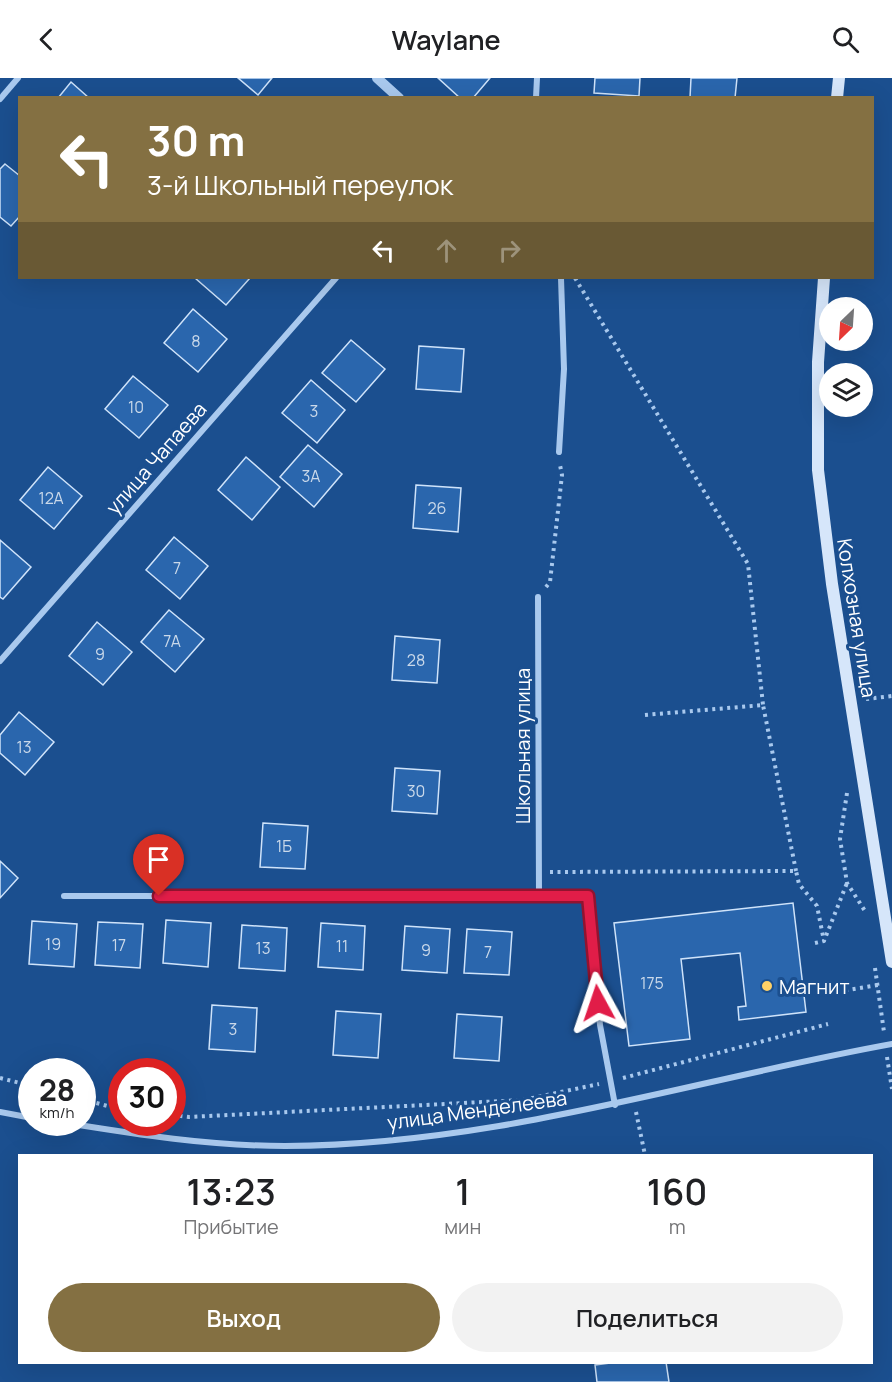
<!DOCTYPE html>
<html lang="ru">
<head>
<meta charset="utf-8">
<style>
  :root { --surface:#fff; --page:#f2f2f2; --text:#202124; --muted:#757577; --accent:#847042 }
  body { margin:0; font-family:Manrope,sans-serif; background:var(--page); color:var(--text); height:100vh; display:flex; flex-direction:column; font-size:22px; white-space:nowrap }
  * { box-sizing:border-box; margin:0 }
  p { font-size:20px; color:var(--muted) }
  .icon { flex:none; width:33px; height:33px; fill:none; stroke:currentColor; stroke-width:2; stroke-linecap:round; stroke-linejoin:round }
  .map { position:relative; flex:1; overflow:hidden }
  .sheet { position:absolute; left:18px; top:1076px; width:855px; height:210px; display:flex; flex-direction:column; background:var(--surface); border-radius:0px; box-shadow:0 6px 24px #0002 }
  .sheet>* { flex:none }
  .guide { position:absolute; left:18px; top:18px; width:856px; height:183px; border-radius:0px; box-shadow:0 6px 24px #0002; background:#847042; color:#fff; overflow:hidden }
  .needle { width:39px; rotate:205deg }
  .controls { position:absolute; left:819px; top:219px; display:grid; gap:12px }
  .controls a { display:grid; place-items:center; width:54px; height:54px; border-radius:50%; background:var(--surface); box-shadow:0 6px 24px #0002; font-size:30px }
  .speed { position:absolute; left:18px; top:980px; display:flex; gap:12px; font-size:30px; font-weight:700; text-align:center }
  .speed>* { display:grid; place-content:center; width:78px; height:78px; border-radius:50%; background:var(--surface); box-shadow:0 6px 24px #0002; line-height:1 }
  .speed small { font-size:15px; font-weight:400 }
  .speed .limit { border:9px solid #d22; background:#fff; color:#111 }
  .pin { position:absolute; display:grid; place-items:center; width:51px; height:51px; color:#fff; margin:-62px -26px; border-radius:50% 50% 50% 0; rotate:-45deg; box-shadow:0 0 6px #0007 }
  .pin .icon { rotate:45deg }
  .me { position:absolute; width:66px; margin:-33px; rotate:355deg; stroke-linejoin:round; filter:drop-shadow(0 0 4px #0008) }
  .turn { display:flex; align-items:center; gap:21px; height:126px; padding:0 30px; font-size:27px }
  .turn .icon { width:78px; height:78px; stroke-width:2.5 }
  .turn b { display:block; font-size:42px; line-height:51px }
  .lanes { display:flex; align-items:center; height:57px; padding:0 30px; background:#0003; justify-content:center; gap:30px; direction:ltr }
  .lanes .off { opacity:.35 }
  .eta { display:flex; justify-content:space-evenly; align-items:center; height:102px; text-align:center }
  .eta b { font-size:36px; font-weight:600; line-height:42px }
  .action { display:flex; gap:12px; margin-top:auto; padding:12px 30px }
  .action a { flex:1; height:69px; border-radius:36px; background:var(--accent); color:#fff; font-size:24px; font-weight:600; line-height:69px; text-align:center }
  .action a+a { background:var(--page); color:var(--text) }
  header { display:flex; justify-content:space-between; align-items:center; height:78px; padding:0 30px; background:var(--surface); font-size:27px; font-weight:600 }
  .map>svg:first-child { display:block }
  .building { fill:#2a66ad; stroke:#cfe3fa; stroke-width:1.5 }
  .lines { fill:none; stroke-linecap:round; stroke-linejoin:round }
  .path { stroke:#a9c9ee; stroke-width:4; stroke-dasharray:3 4.5; stroke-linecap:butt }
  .minor { stroke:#a9c9ee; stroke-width:6 }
  .tertiary { stroke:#a9c9ee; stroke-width:10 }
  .secondary { stroke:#d6e6fa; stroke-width:12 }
  .route-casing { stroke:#92132f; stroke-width:15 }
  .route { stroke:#e11d48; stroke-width:10 }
  .poi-dot { fill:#ffd166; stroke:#1b4f8f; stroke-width:2 }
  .labels { text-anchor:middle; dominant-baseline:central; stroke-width:6; stroke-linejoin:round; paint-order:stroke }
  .number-label { font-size:16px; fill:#cad9ea }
  .street-label { font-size:20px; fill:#fff; stroke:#1b4f8f }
  .poi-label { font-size:20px; fill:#fff; stroke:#1b4f8f; text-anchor:start }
</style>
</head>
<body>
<header><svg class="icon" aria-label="back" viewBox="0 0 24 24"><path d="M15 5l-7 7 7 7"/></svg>Waylane<svg class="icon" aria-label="search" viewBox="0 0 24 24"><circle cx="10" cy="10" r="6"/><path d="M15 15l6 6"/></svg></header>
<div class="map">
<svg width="892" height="1304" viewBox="0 0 892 1304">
  <rect width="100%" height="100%" fill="#1b4f8f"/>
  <g class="building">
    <polygon points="238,0 272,0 258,17"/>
    <polygon points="438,0 490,0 473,20 460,20"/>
    <polygon points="595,0 640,0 639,18 594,15"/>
    <polygon points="691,0 737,0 735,20 690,20"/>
    <polygon points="71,4 89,20 58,20"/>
    <polygon points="5,86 20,98 20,138 11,148 0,139 0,91"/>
    <polygon points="195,200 250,200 226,227"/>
    <polygon points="193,231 227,261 198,294 164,265"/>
    <polygon points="351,262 385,291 356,324 322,295"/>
    <polygon points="419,268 464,271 461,314 416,311"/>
    <polygon points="133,298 168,327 139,360 105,331"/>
    <polygon points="311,302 345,332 317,365 282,335"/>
    <polygon points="308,367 342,396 314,429 280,399"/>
    <polygon points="246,379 280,409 252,442 218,412"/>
    <polygon points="48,389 82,418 54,451 20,422"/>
    <polygon points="416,407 461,410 458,454 413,450"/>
    <polygon points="174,459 208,488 180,521 146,492"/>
    <polygon points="0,462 31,489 3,521 0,519"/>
    <polygon points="169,532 204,561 175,594 141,564"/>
    <polygon points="97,544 132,574 103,607 69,578"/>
    <polygon points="395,558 440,562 437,605 392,602"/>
    <polygon points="19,634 54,664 25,697 0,675 0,657"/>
    <polygon points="395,690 440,693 437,736 392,733"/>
    <polygon points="263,745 308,748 305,791 260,789"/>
    <polygon points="0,783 18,800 0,820"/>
    <polygon points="793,825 806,934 739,942 738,929 746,928 740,875 681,881 690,961 629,968 614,845"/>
    <polygon points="166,842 211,845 208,889 163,885"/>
    <polygon points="32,843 77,846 74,889 29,886"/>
    <polygon points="98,844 143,846 140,890 95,887"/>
    <polygon points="321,845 365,848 363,892 318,889"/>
    <polygon points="242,847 287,850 285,893 239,890"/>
    <polygon points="405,848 450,851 447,895 402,892"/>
    <polygon points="467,851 512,854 509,897 464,895"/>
    <polygon points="212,927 257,930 255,974 209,971"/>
    <polygon points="336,933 381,936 378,980 333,977"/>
    <polygon points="457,936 502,939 499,983 454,980"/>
    <polygon points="618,1284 666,1284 669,1304 597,1304 595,1287"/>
  </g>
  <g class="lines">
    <g class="path">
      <polyline points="575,200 748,486 763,627"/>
      <polyline points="546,509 550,504 562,397 560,387"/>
      <polyline points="866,621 892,618"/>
      <polyline points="645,637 763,627 796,793"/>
      <polyline points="847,715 840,761 847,805 865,833"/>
      <polyline points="550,794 796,793 799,806 817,828 824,863"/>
      <polyline points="815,865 824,863 847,805"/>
      <polyline points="875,890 884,954"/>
      <polyline points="823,916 878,907"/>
      <polyline points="887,979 892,1011"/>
      <polyline points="0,1000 32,1008"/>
      <polyline points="623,1000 828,946"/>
      <polyline points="82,1021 122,1032"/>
      <polyline points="636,1034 645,1077"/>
      <polyline points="172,1037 189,1039 523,1022 599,1006"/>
    </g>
    <g class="minor">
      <polyline points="536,20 537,0"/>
      <polyline points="0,21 18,0"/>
      <polyline points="559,374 564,291 561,200"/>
      <polyline points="538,519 539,818"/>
      <polyline points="0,583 336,200"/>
      <polyline points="64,818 588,818 600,947 615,1027"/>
      <polyline points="0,1034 32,1040"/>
      <path d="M60,1044C135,1056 209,1068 285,1068C496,1067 688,1003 892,966"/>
    </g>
    <polyline class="tertiary" points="377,0 399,20"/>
    <g class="secondary">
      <polyline points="837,20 839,0"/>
      <polyline points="824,200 818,284 818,392 832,506 892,884"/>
    </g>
  </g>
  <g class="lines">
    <g class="route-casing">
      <polyline id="route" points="159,818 588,818 598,925"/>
    </g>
    <use href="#route" class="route"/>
  </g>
  <circle class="poi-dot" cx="767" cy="908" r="6"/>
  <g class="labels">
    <g class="number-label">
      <text x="196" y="263">8</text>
      <text x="136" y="329">10</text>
      <text x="314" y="333">3</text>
      <text x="311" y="398">3А</text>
      <text x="51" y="420">12А</text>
      <text x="437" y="430">26</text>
      <text x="177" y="490">7</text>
      <text x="172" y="563">7А</text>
      <text x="100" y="576">9</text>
      <text x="416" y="582">28</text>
      <text x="24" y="669">13</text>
      <text x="416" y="713">30</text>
      <text x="284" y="768">1Б</text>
      <text x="53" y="866">19</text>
      <text x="119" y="867">17</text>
      <text x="342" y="868">11</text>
      <text x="263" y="870">13</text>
      <text x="426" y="872">9</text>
      <text x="488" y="874">7</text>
      <text x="652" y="905">175</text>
      <text x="233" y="951">3</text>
    </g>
    <g class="street-label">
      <text transform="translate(156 380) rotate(-49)">улица Чапаева</text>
      <text transform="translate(857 540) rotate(81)">Колхозная улица</text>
      <text transform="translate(522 668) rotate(-90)">Школьная улица</text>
      <text transform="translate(477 1032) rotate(-8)">улица Менделеева</text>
    </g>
    <g class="poi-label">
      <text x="779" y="908">Магнит</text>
    </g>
  </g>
</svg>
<div class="controls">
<a><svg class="needle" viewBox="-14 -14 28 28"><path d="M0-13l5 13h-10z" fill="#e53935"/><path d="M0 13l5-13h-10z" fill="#757577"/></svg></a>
<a><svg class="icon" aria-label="layers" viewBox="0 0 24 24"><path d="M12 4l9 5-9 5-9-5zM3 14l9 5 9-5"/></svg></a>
</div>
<div class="speed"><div>28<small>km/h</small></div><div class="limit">30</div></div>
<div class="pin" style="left:159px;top:818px;background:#d93025"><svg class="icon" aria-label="arrive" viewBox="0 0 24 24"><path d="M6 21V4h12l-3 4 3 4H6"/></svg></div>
<svg class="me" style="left:598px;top:925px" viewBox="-20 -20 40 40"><path d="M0-17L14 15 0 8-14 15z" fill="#e11d48" stroke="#fff" stroke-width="4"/></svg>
<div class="guide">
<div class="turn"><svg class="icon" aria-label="left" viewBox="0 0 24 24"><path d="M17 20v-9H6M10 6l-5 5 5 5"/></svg><div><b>30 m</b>3-й Школьный переулок</div></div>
<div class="lanes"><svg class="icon" aria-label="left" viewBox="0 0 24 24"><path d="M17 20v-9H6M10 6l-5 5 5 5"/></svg><svg class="icon off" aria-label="ahead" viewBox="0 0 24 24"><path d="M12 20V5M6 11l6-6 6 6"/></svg><svg class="icon off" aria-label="right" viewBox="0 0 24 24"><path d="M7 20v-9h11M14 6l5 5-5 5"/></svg></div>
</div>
<section class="sheet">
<div class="eta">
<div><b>13:23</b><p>Прибытие</p></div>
<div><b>1</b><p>мин</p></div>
<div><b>160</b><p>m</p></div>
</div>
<div class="action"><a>Выход</a><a>Поделиться</a></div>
</section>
</div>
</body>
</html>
